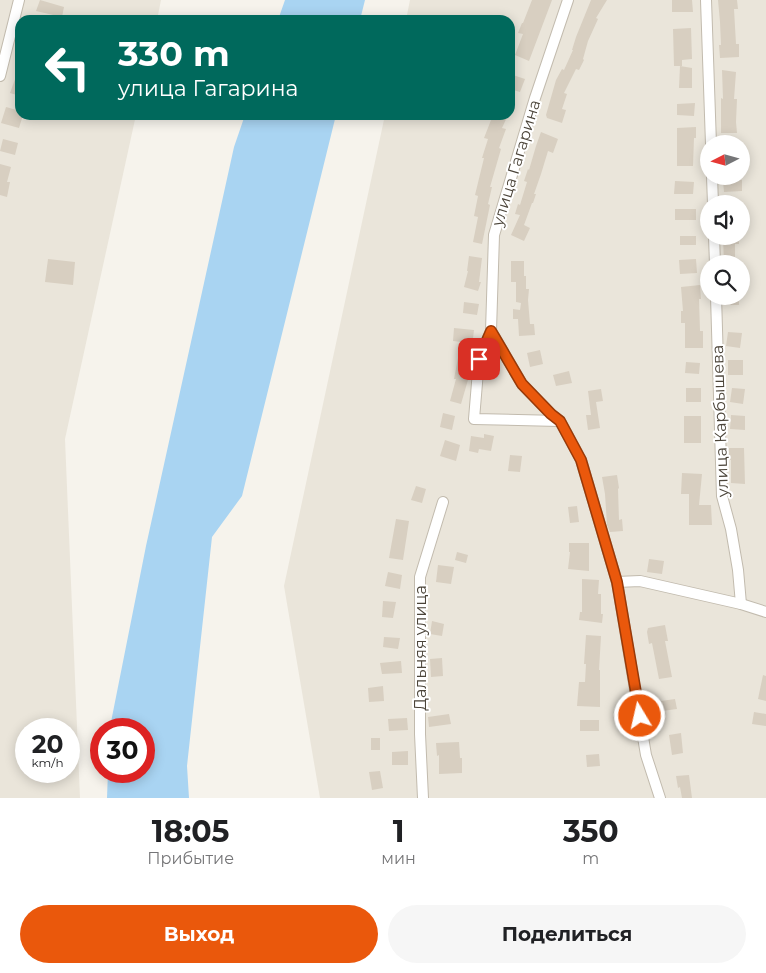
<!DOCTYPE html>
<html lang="ru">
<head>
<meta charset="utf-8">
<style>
  :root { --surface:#fff; --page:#f6f6f6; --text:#202124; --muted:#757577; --accent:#ea580c }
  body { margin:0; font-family:Montserrat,sans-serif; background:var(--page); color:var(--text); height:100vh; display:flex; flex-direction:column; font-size:19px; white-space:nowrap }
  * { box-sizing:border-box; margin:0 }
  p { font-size:16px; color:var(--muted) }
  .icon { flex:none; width:28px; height:28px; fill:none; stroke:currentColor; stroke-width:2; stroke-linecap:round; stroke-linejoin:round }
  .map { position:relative; height:798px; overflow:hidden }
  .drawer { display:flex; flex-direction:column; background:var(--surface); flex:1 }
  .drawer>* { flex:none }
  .top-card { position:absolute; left:15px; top:15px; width:500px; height:105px; border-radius:15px; box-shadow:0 2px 12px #0003; background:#00695c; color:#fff; overflow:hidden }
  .needle { width:32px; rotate:264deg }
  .tools { position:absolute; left:700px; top:135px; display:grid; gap:10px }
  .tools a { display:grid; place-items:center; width:50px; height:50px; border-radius:50%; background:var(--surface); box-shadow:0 2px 12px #0003; font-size:25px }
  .speed { position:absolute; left:15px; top:718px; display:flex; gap:10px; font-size:25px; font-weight:700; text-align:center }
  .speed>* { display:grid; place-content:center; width:65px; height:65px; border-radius:50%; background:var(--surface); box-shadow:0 2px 12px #0003; line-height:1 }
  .speed small { font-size:12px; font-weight:400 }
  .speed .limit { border:8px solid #d22; background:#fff; color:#111 }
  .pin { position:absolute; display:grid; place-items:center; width:42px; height:42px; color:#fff; margin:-21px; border-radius:10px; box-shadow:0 2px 8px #0006 }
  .me { position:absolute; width:55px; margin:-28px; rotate:351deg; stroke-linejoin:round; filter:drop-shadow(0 0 4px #0008) }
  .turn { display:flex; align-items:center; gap:18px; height:105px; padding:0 20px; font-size:22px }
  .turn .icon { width:65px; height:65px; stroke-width:2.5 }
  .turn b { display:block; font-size:35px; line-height:42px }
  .eta { display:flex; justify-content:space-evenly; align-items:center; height:85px; text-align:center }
  .eta b { font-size:30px; font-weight:700; line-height:35px }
  .cta { display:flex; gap:10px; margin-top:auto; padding:10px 20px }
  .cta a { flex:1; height:58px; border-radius:30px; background:var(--accent); color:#fff; font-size:20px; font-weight:700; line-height:58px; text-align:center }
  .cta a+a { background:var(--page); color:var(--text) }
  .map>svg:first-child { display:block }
  .residential { fill:#eae5da; fill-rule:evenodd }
  .water { fill:#a9d4f2 }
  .building { fill:#d8cfc1 }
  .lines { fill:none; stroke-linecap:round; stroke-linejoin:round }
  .street-casing { stroke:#c2bbae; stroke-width:12 }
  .street { stroke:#fff; stroke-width:10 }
  .route-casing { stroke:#983908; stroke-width:12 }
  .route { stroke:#ea580c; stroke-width:9 }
  .labels { text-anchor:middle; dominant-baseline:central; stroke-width:4; stroke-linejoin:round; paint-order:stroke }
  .street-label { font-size:16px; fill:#4b4439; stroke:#fff }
</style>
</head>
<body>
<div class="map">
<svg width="766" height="798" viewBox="0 0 766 798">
  <rect width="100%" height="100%" fill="#f6f3ec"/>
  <g class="residential">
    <path d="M0,0H161L157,20H20V115H136L65,439L80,798H0ZM26,729H69V771H26Z"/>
    <path d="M410,0H766V798H320L284,586L385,115H510V20H406ZM709,144H741V176H709ZM709,204H741V236H709ZM709,264H741V296H709Z"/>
  </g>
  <g class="water">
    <polygon points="285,0 365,0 360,20 278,20"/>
    <polygon points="245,115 336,115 242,496 212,537 187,766 189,798 107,798 108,771 144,771 144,729 110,729 110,727 146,546 234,147"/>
  </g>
  <g class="building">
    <polygon points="40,0 64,7 62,17 36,11"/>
    <polygon points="532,0 552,0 529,61 515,55 523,34 518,33 522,23 523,23"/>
    <polygon points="591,0 607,0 596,18 598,19 588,41 583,59 584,60 579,70 576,69 564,93 567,94 562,109 566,110 562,123 547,118 546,115 556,80 562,69 564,70 573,50 572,50 576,37"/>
    <polygon points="672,0 692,0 693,12 672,12"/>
    <polygon points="718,0 737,0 738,9 734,9 736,44 739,44 739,57 720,58 719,45 721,45 720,22"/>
    <polygon points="691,28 692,59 682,60 682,66 674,66 673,29"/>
    <polygon points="680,66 692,68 692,88 679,88"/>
    <polygon points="19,68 20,68 20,96 10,93"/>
    <polygon points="722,70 736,72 734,99 737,99 736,122 737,133 721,133 721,98 723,99"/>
    <polygon points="510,74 525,79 520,92 510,89"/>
    <polygon points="695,103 694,116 677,115 677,104"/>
    <polygon points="6,107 20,111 20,115 23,115 19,128 1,123"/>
    <polygon points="493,115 508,115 502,128 506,129 499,148 501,149 490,187 492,187 488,204 490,205 482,244 473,242 478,217 474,216 478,196 475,195 484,158 482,158 488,139 484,138"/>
    <polygon points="696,127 696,138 694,138 693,166 677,166 677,128"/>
    <polygon points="541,132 558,139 553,153 548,151 541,174 534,194 536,194 533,203 532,203 524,225 530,228 524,241 511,235 520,215 515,214 518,204 520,205 527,182 524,181 528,169 529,170 536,146"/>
    <polygon points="3,139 18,143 15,155 0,151"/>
    <polygon points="0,164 11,167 7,182 10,182 7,197 0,195"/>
    <polygon points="742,180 742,191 724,192 723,181"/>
    <polygon points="675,181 694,182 693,194 674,194"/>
    <rect x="675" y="209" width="21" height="11"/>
    <rect x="680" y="236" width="16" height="9"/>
    <polygon points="723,236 739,236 739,244 735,244 735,264 724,264"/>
    <polygon points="469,256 482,258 479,282 481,282 478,291 464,287 468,271 467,271"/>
    <polygon points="48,259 75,262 73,285 45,282"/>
    <polygon points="696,259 697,273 680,274 679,260"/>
    <polygon points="511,261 524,261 524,276 526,276 526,289 529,289 528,300 530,324 534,324 535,335 519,336 518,319 513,319 513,309 520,310 521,303 516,302 516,282 511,282"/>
    <polygon points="700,285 701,299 699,299 700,331 703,331 703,348 685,348 685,323 681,323 681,311 683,311 681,287"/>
    <rect x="726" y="296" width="13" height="9"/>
    <polygon points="464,302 479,304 477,315 463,313"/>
    <polygon points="454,328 474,330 469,372 470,373 461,404 450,401 456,379 454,379 461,342 453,341"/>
    <polygon points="728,332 742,333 740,348 726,346"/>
    <polygon points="540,350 543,364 530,367 527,353"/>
    <rect x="728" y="360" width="15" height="15"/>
    <polygon points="686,362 700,363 699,374 685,373"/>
    <polygon points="569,371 572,383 556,386 553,375"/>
    <rect x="686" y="388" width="15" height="14"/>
    <polygon points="732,388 745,389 743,404 730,402"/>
    <polygon points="601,389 603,401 596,402 600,428 588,430 586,415 591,415 588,391"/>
    <polygon points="443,413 455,416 452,430 440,427"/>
    <polygon points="731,415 745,416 745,430 730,429"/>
    <rect x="684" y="416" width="17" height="27"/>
    <polygon points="484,434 494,436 491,451 479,449 478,453 469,451 471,436 484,438"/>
    <polygon points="445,440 460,445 456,461 440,456"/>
    <polygon points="729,448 744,448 745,484 731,483 731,460 729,460"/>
    <polygon points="510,455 522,456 520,472 508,471"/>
    <polygon points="682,473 702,474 699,505 711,505 712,525 689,525 689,494 681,494"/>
    <polygon points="617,475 619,488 618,489 619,520 622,519 623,531 610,532 607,525 605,494 602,477"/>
    <polygon points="416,486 426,489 422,503 411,500"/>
    <polygon points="577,506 579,522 570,523 568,507"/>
    <polygon points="396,519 409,521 403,560 389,558"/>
    <polygon points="569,543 589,543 589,571 568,569 570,552 569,552"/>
    <polygon points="457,552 468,555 466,563 455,560"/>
    <polygon points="649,559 664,561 662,574 647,572"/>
    <polygon points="438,565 454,567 451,584 436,582"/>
    <polygon points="388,572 402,575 400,589 385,586"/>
    <polygon points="582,579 599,580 598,594 601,594 601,614 603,614 602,623 579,620 580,612 582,612"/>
    <polygon points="383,601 396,602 393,618 382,617"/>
    <polygon points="432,621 444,624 442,636 430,634"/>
    <polygon points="665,625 668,641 665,641 672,677 659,679 652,643 649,644 647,632 648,628"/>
    <polygon points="586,635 601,636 599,670 600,670 600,707 577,706 579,682 585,682 586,664 584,664"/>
    <polygon points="384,637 400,638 398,649 383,647"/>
    <polygon points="442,658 443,676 431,677 430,659"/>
    <polygon points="401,661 402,673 382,674 380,663"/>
    <polygon points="763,675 766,676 766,701 758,699"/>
    <polygon points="383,686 384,701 369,702 368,688"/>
    <polygon points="675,699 677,709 662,711 661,701"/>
    <polygon points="754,712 766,714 766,726 752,724"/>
    <polygon points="449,714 451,724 429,727 428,717"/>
    <polygon points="407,718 408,730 389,731 388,719"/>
    <rect x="580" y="720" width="19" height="11"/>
    <polygon points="681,733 683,753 672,755 669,735"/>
    <rect x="371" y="738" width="9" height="12"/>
    <polygon points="459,742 460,758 462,758 462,773 439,774 439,755 437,756 436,743"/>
    <polygon points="408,751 408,765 392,765 392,752"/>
    <polygon points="599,754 600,766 587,767 586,755"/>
    <polygon points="380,771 383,788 372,790 369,772"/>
    <polygon points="689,775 692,798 682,798 680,787 678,788 676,776"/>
  </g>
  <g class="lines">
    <g class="street-casing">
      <g id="street">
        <polyline points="568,0 535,98 494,235 491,331 522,384 551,414 560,421 581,460 617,582 646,755 660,798"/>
        <polyline points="706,0 711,144"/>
        <polyline points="0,76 19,0"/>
        <polyline points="712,176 713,204"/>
        <polyline points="714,236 715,264"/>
        <polyline points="716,296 722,496 731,529 738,570 741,604"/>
        <polyline points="491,331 479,359 474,419 559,421"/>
        <polyline points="617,582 640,581 741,604 766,612"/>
        <polyline points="423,798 420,734 420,577 443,502"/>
      </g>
    </g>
    <use href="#street" class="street"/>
  </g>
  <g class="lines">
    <g class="route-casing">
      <polyline id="route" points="479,359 491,331 522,384 551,414 560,421 581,460 617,582 640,716"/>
    </g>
    <use href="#route" class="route"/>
  </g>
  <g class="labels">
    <g class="street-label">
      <text transform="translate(516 163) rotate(-73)">улица Гагарина</text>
      <text transform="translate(720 421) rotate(-92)">улица Карбышева</text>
      <text transform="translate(420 648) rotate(-90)">Дальняя улица</text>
    </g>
  </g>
</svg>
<div class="tools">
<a><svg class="needle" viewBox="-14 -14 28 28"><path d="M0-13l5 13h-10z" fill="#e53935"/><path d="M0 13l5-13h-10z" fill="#757577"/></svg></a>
<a><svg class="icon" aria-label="sound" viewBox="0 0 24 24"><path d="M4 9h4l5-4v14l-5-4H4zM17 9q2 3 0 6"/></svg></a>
<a><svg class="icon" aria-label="search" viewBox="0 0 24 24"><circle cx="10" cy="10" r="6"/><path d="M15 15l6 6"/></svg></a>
</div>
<div class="speed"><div>20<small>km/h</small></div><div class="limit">30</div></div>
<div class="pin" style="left:479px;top:359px;background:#d93025"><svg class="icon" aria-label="arrive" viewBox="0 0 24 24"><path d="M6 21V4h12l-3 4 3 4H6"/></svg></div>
<svg class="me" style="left:640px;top:716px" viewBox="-20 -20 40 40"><circle r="17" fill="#ea580c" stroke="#fff" stroke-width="3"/><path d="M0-11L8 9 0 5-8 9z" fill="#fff"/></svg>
<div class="top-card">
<div class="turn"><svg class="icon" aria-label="left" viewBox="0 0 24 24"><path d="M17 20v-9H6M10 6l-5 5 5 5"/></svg><div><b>330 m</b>улица Гагарина</div></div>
</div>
</div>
<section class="drawer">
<div class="eta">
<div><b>18:05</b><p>Прибытие</p></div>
<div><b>1</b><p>мин</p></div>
<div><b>350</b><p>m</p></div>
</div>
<div class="cta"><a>Выход</a><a>Поделиться</a></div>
</section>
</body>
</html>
